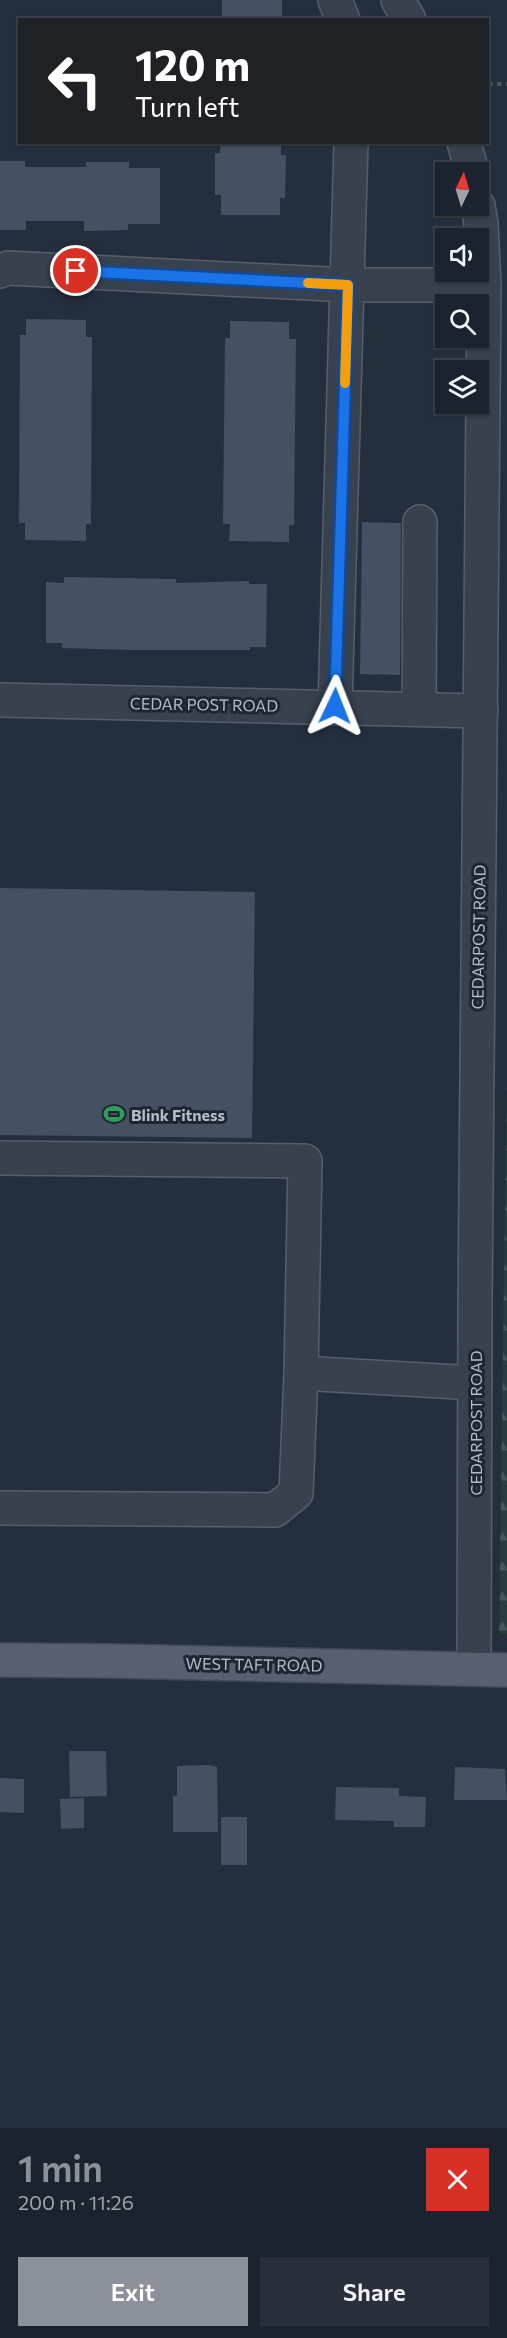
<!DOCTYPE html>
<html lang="en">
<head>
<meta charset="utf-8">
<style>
  :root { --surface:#1b232e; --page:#282f3a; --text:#f1f3f6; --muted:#a0a4aa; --line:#39404a; --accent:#8c9099 }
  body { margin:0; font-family:Commissioner,sans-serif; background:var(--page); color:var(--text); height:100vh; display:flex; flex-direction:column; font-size:22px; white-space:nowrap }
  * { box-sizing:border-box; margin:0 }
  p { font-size:20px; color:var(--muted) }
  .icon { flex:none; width:33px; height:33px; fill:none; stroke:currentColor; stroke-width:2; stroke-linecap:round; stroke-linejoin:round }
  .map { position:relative; height:2128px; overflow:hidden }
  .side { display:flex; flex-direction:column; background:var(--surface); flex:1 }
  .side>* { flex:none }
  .top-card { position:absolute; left:18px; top:18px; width:471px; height:126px; border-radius:0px; box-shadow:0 2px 4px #0004,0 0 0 2px var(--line); background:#202124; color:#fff; overflow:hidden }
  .needle { width:39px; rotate:4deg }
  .tools { position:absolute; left:435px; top:162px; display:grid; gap:12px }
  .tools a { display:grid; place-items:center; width:54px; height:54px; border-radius:0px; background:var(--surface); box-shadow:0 2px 4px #0004,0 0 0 2px var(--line); font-size:30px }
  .pin { position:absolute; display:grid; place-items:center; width:51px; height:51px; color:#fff; margin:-26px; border:3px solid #fff; border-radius:50%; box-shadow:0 2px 6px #0007 }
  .me { position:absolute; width:66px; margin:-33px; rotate:2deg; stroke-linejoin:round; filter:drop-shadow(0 0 4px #0008) }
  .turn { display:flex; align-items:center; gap:21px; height:126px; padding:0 18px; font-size:27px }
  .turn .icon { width:78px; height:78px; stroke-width:2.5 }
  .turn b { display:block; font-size:42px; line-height:51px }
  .round { display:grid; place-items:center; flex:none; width:63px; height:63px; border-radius:0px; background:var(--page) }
  .overview { display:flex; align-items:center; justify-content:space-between; height:102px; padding:0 18px }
  h1 { font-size:36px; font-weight:600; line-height:45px; color:var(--accent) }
  .button { display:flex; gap:12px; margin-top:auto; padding:12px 18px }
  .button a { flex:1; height:69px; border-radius:0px; background:var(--accent); color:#fff; font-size:24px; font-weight:600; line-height:69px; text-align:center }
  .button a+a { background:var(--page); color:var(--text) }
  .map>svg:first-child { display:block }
  .forest { fill:url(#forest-firs) }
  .building { fill:#455162 }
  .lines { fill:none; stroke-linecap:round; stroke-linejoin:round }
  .minor-casing { stroke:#565f6c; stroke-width:36 }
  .major-casing { stroke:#414a57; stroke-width:36 }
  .path { stroke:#44595c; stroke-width:4; stroke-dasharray:4.5 4.5; stroke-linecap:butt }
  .minor { stroke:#38414e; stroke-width:33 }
  .major { stroke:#56606e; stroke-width:33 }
  .route-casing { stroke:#114b97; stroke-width:15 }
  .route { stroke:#1a73e8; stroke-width:10 }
  .slow { stroke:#f59e0b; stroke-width:10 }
  .labels { text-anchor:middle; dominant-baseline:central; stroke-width:6; stroke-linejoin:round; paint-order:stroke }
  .street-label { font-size:16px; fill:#b4bcc9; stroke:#1d2633 }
  .poi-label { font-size:16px; font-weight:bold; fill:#b4bcc9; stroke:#1d2633; text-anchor:start }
</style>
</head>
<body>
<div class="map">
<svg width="507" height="2128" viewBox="0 0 507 2128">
  <defs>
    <pattern id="forest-firs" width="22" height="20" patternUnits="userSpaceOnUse" patternTransform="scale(1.5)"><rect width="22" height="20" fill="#263c3f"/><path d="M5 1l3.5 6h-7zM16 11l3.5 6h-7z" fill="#435659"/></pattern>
  </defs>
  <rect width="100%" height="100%" fill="#242f3e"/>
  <polygon class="forest" points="507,1069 507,1634 499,1634"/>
  <g class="building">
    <rect x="222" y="0" width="60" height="20"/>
    <polygon points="221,142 281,142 281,155 286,155 285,198 280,198 280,215 221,215 221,195 215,195 215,153 220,153"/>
    <polygon points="0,161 25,161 25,167 86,167 86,162 129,162 129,168 160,168 160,224 128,224 128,230 84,231 84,221 26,221 26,230 0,230"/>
    <polygon points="26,319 86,320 86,337 92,337 91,524 86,524 86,541 25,540 25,523 19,523 20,335 26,335"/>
    <polygon points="230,321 289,322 289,339 296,339 294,525 289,525 289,542 229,541 230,524 223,524 225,338 230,338"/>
    <polygon points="362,522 401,523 400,675 360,674"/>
    <polygon points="64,577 176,579 176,583 249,581 249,584 267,584 266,647 250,647 250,650 132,650 62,648 62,643 46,643 46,582 64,583"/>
    <polygon points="0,888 255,892 252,1138 0,1135"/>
    <polygon points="69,1751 106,1751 107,1796 70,1797"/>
    <polygon points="208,1765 217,1767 218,1832 173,1832 173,1796 177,1796 177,1766"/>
    <polygon points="455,1767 505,1769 507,1800 454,1800"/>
    <polygon points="0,1778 24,1779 24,1813 0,1812"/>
    <polygon points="336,1787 399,1788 399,1796 426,1797 425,1827 394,1827 394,1821 335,1820"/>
    <polygon points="84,1798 84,1828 61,1829 60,1799"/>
    <rect x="221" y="1817" width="26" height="48"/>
  </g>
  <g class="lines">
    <g class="minor-casing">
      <g id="minor">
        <polyline points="335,0 343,20"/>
        <polyline points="398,0 409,20"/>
        <polyline points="464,142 472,172"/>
        <polyline points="0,271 8,268 348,285 484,285"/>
        <polyline points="0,700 481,711"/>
        <polyline points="335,706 351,142"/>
        <polyline points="419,709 420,522"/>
        <polyline points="0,1158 305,1161 301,1373 296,1493 275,1510 0,1508"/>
        <polyline points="301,1373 475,1383"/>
        <polyline points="474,1669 475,1302 484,285 481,224 478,206"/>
      </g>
    </g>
    <g class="major-casing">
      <polyline id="major" points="0,1660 114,1661 507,1670"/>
    </g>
    <polyline class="path" points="488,84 507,84"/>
    <use href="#minor" class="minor"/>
    <use href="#major" class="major"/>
  </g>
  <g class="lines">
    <g class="route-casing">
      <polyline id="route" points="76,271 348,285 335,706"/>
    </g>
    <use href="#route" class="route"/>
    <polyline class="slow" points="308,283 348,285 345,383"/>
  </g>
  <defs>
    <g id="stadium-bare" transform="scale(1.62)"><path d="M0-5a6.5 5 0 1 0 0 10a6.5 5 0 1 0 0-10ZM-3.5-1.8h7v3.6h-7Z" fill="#2e9e5b" stroke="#1d2633" stroke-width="2.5" paint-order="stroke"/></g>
  </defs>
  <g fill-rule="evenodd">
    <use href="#stadium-bare" x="114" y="1114"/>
  </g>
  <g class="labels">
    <g class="street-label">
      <text transform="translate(204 704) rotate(1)">CEDAR POST ROAD</text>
      <text transform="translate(478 937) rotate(-89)">CEDARPOST ROAD</text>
      <text transform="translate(475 1423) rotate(-90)">CEDARPOST ROAD</text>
      <text transform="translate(254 1664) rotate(1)">WEST TAFT ROAD</text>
    </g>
    <g class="poi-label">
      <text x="131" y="1114">Blink Fitness</text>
    </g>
  </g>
</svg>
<div class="tools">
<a><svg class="needle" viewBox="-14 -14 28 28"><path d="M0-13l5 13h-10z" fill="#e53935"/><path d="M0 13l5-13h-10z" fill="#a0a4aa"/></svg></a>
<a><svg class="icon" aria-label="sound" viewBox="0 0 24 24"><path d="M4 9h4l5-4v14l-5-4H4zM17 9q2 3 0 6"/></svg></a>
<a><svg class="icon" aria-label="search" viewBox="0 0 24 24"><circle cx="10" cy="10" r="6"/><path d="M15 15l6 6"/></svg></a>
<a><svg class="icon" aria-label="layers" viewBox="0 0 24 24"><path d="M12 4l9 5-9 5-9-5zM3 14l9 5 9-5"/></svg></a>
</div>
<div class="pin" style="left:76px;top:271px;background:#d93025"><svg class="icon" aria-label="arrive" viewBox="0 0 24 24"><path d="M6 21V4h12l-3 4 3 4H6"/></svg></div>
<svg class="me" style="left:335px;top:706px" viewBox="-20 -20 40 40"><path d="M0-17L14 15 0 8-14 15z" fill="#1a73e8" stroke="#fff" stroke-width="4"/></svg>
<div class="top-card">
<div class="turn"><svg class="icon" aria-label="left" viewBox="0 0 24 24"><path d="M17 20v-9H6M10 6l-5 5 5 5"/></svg><div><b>120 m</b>Turn left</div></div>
</div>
</div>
<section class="side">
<div class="overview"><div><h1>1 min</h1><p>200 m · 11:26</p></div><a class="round" style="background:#d93025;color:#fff"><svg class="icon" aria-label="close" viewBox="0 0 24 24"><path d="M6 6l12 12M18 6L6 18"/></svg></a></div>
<div class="button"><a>Exit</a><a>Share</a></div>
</section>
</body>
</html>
